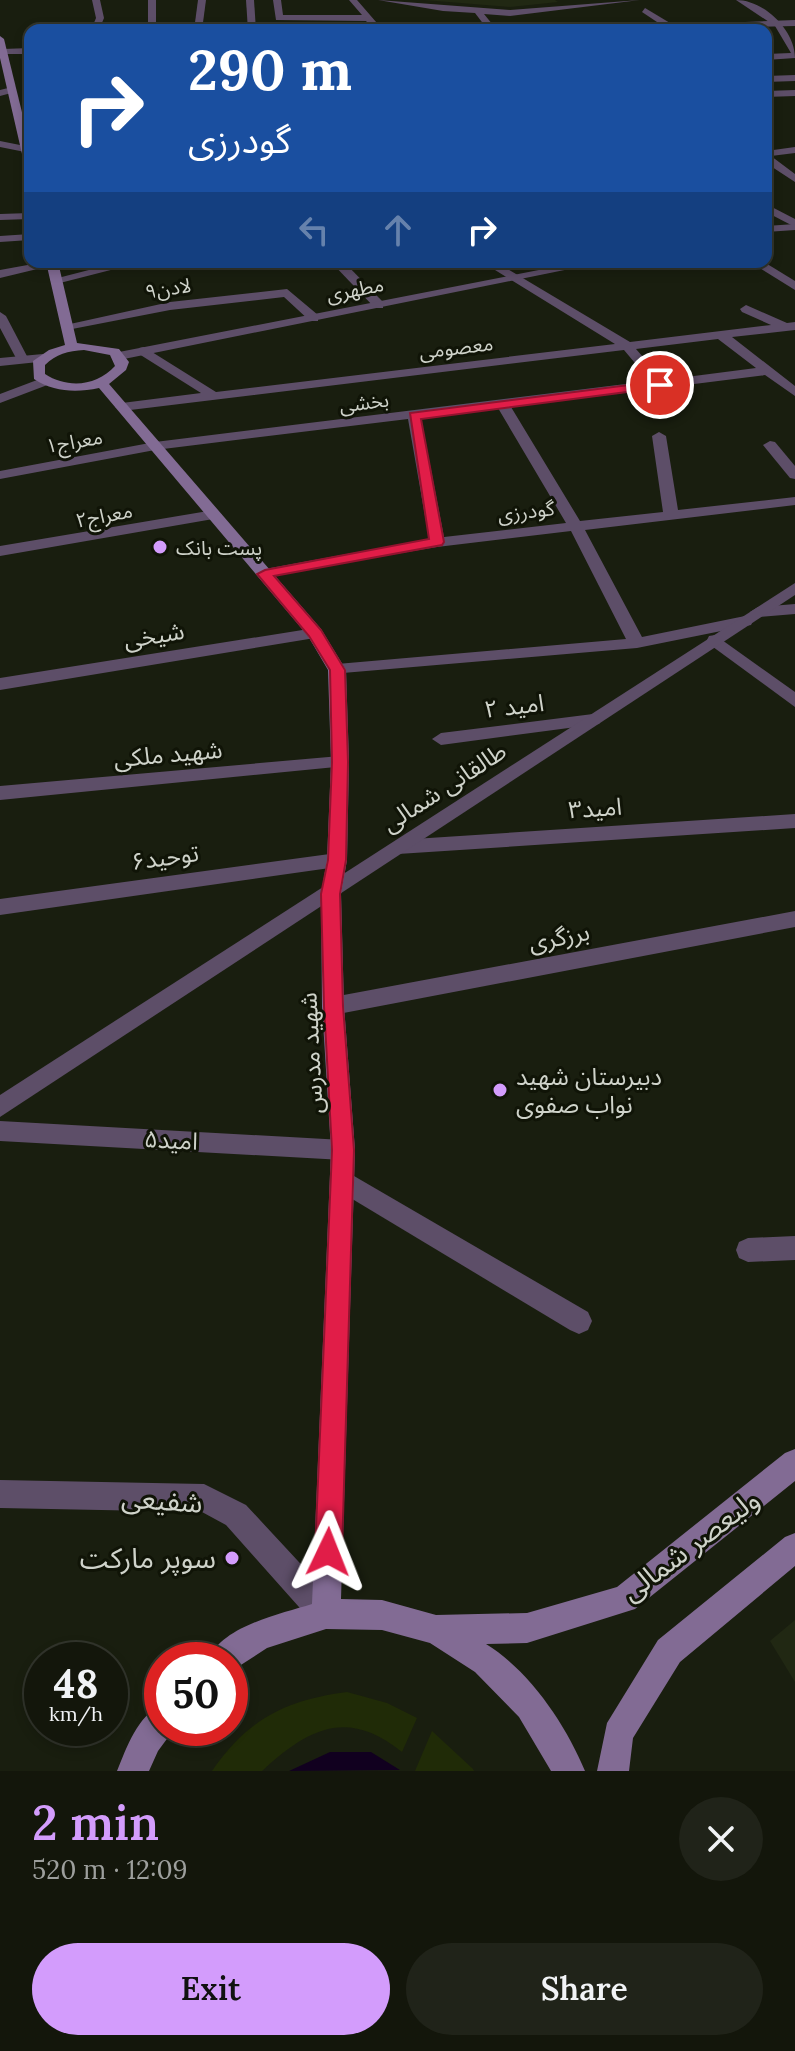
<!DOCTYPE html>
<html lang="en">
<head>
<meta charset="utf-8">
<style>
  :root { --surface:#13160b; --page:#202319; --text:#f1f3f6; --muted:#9d9f9d; --line:#32352c; --accent:#d39cfc }
  body { margin:0; font-family:Lora,"Noto Sans Arabic",serif; background:var(--page); color:var(--text); height:100vh; display:flex; flex-direction:column; font-size:30px; white-space:nowrap }
  * { box-sizing:border-box; margin:0 }
  p { font-size:26px; color:var(--muted) }
  .icon { flex:none; width:44px; height:44px; fill:none; stroke:currentColor; stroke-width:2; stroke-linecap:round; stroke-linejoin:round }
  .map { position:relative; height:1771px; overflow:hidden }
  .sheet { display:flex; flex-direction:column; background:var(--surface); flex:1 }
  .sheet>* { flex:none }
  .top-card { position:absolute; left:24px; top:24px; width:748px; height:244px; border-radius:16px; box-shadow:0 4px 12px #0003,0 0 0 2px var(--line); background:#1a4fa0; color:#fff; overflow:hidden }
  .speed { position:absolute; left:24px; top:1642px; display:flex; gap:16px; font-size:40px; font-weight:700; text-align:center }
  .speed>* { display:grid; place-content:center; width:104px; height:104px; border-radius:50%; background:var(--surface); box-shadow:0 4px 12px #0003,0 0 0 2px var(--line); line-height:1 }
  .speed small { font-size:20px; font-weight:400 }
  .speed .limit { border:12px solid #d22; background:#fff; color:#111 }
  .pin { position:absolute; display:grid; place-items:center; width:68px; height:68px; color:#fff; margin:-34px; border:4px solid #fff; border-radius:50%; box-shadow:0 2px 8px #0007 }
  .me { position:absolute; width:88px; margin:-44px; rotate:2deg; stroke-linejoin:round; filter:drop-shadow(0 0 6px #0008) }
  .turn { display:flex; align-items:center; gap:28px; height:168px; padding:0 32px; font-size:36px }
  .turn .icon { width:104px; height:104px; stroke-width:2.5 }
  .turn b { display:block; font-size:56px; line-height:68px }
  .lanes { display:flex; align-items:center; height:76px; padding:0 32px; background:#0003; justify-content:center; gap:40px; direction:ltr }
  .lanes .off { opacity:.35 }
  .round { display:grid; place-items:center; flex:none; width:84px; height:84px; border-radius:42px; background:var(--page) }
  .headline { display:flex; align-items:center; justify-content:space-between; height:136px; padding:0 32px }
  h1 { font-size:48px; font-weight:600; line-height:60px; color:var(--accent) }
  .action { display:flex; gap:16px; margin-top:auto; padding:16px 32px }
  .action a { flex:1; height:92px; border-radius:48px; background:var(--accent); color:#111; font-size:32px; font-weight:600; line-height:92px; text-align:center }
  .action a+a { background:var(--page); color:var(--text) }
  .map>svg:first-child { display:block }
  .built { fill:#212813 }
  .green { fill:#202b07 }
  .water { fill:#11001f }
  .lines { fill:none; stroke-linecap:round; stroke-linejoin:round }
  .minor { fill:#5d4e68; fill-rule:evenodd }
  .tertiary { fill:#5d4e68; fill-rule:evenodd }
  .secondary { fill:#826b94; fill-rule:evenodd }
  .route { fill:#e11d48; stroke:#92132f; stroke-width:2 }
  .poi-dot { fill:#d39cfc; stroke:#101407; stroke-width:3 }
  .labels { text-anchor:middle; dominant-baseline:central; stroke-width:6; stroke-linejoin:round; paint-order:stroke }
  .far-street-label { font-size:20px; fill:#cfd3ca; stroke:#101407 }
  .far-poi-label { font-size:20px; fill:#cfd3ca; stroke:#101407; text-anchor:start }
  .street-label { font-size:24px; fill:#cfd3ca; stroke:#101407 }
  .poi-label { font-size:24px; fill:#cfd3ca; stroke:#101407; text-anchor:start }
  .near-street-label { font-size:28px; fill:#cfd3ca; stroke:#101407 }
  .near-poi-label { font-size:28px; fill:#cfd3ca; stroke:#101407; text-anchor:end }
</style>
</head>
<body>
<div class="map">
<svg width="795" height="1771" viewBox="0 0 795 1771">
  <rect width="100%" height="100%" fill="#191e0f"/>
  <g class="built">
    <polygon points="424,0 555,0 558,2 510,7"/>
    <polygon points="795,1620 795,1682 770,1641"/>
  </g>
  <g class="green">
    <path d="M347,1692L387,1703L417,1718L402,1752C347,1708 309,1728 262,1771H212C248,1719 286,1700 347,1692Z"/>
    <polygon points="432,1731 473,1769 474,1771 415,1771"/>
  </g>
  <polygon class="water" points="330,1752 371,1752 400,1770 289,1771"/>
  <g class="lines">
    <g class="minor">
      <polygon points="92,0 100,0 104,18 99,30 91,30 96,18"/>
      <rect x="148" y="0" width="8" height="30"/>
      <polygon points="198,0 206,0 202,30 194,30"/>
      <polygon points="246,0 254,0 256,30 248,30"/>
      <polygon points="273,0 281,0 283,15 362,15 349,0 357,0 383,30 374,30 366,21 276,20"/>
      <polygon points="378,0 510,10 640,0 510,16 484,14 497,30 488,30 475,13 443,11"/>
      <path d="M736,0C764,0 795,30 795,58L766,60V54L791,53L775,26Z"/>
      <polygon points="645,8 675,26 675,30 669,30 642,12"/>
      <polygon points="795,75 795,81 766,82 766,76"/>
      <polygon points="12,87 15,92 0,96 0,90"/>
      <polygon points="795,90 795,96 766,97 766,91"/>
      <polygon points="0,141 30,147 30,153 0,147"/>
      <polygon points="795,147 795,153 771,156 795,174 795,182 766,163 766,151"/>
      <polygon points="766,204 795,219 795,227 766,212"/>
      <polygon points="30,213 30,219 0,220 0,214"/>
      <polygon points="30,234 30,240 0,242 0,236"/>
      <polygon points="44,262 58,264 0,278 0,270"/>
      <polygon points="120,262 142,262 56,284 50,280"/>
      <polygon points="331,262 344,262 383,302 383,308 375,308"/>
      <path d="M482,262H496L630,342L771,325L742,312L740,309L746,305L787,323L795,322V330L732,337L795,386V396L765,375L511,407L580,521L663,512L652,436L659,432L666,436L678,510L795,497V505L585,530L642,637L745,616L751,617L753,621L751,625L637,648L331,674L328,670L337,664L626,639L571,531L437,547L259,577L257,574L265,569L429,539L408,419L155,450L0,479V471L155,442L650,381L624,350L122,411L115,407L122,403L201,393L139,354V348L144,347L216,392L615,344ZM718,339L756,368L663,380L636,349ZM498,408L566,523L444,537L421,418Z"/>
      <polygon points="750,262 764,262 795,281 795,290"/>
      <polygon points="287,289 318,315 318,321 310,321 284,297 170,310 67,330 61,326 170,302"/>
      <polygon points="0,312 6,316 29,360 28,363 17,360 0,328"/>
      <polygon points="770,441 775,442 795,466 795,479 790,478 763,445"/>
      <polygon points="214,510 222,515 219,518 0,556 0,546"/>
      <polygon points="795,604 795,614 758,617 750,612 758,607"/>
      <polygon points="315,628 323,633 321,637 0,690 0,678"/>
      <polygon points="715,635 795,692 795,707 709,644 707,640 709,636"/>
      <polygon points="593,714 599,716 602,720 599,724 441,745 432,739 441,733"/>
      <polygon points="340,756 349,762 346,766 0,800 0,786"/>
      <polygon points="795,814 795,828 398,854 388,847 398,840"/>
      <polygon points="337,853 344,855 347,860 344,865 337,867 0,915 0,899"/>
      <polygon points="795,911 795,927 333,1015 325,1012 322,1006 325,1000 333,997"/>
      <polygon points="0,1121 343,1140 351,1143 355,1150 351,1157 343,1160 0,1141"/>
      <polygon points="342,1169 588,1312 592,1321 588,1330 579,1334 570,1330 334,1188 330,1180 334,1172"/>
      <polygon points="795,1236 795,1260 748,1262 739,1258 736,1250 739,1242 748,1238"/>
      <polygon points="0,1480 204,1484 246,1505 337,1603 341,1614 337,1625 326,1629 315,1625 226,1525 202,1512 0,1508"/>
    </g>
    <g class="tertiary">
      <polygon points="795,20 795,26 616,30 620,27"/>
      <polygon points="30,48 30,54 0,54 3,49"/>
      <polygon points="795,224 795,230 766,232 766,226"/>
      <polygon points="580,262 604,262 119,360 113,356 119,352"/>
      <polygon points="43,354 49,358 48,361 0,366 0,358"/>
      <polygon points="45,377 52,381 50,384 0,403 0,394"/>
      <polygon points="795,583 795,595 0,1117 0,1095"/>
    </g>
    <g class="secondary">
      <polygon points="0,36 4,39 30,145 30,170 25,167 0,58"/>
      <path d="M46,262H58L77,343L119,349L129,362L126,370L109,384L321,629L346,670L349,762L347,860L341,894L344,1006L355,1150L341,1599L382,1600L436,1615L527,1613L617,1587L785,1453L795,1449V1481L635,1609L527,1643L486,1644C530,1671 566,1725 585,1771H551L519,1717L475,1672L430,1643L382,1630L326,1629L267,1648L230,1672V1660H208C222,1626 280,1614 312,1604L331,1150L322,1006L321,894L327,860L331,762L328,670L308,636L99,388C76,393 54,392 34,379L33,361L49,350L65,345ZM84,350L110,355L115,366C97,386 68,389 45,374V365C56,354 68,351 84,350Z"/>
      <polygon points="795,1533 795,1566 680,1662 633,1738 629,1771 597,1771 607,1723 658,1640 785,1537"/>
      <path d="M162,1705V1728H175L158,1751L149,1771H117C127,1747 137,1716 162,1705Z"/>
    </g>
  </g>
  <polygon class="route" points="660,381 665,382 665,387 421,419 444,542 442,545 274,576 321,630 345,670 348,762 346,860 340,894 343,1006 354,1150 342,1552 338,1562 328,1566 319,1562 315,1552 332,1150 324,1006 321,894 328,860 332,762 330,670 309,636 257,574 265,570 429,539 410,413"/>
  <g class="poi-dot">
    <circle cx="160" cy="547" r="8"/>
    <circle cx="500" cy="1090" r="8"/>
    <circle cx="232" cy="1558" r="8"/>
  </g>
  <g class="labels">
    <g class="far-street-label">
      <text transform="translate(168 288) rotate(-9)">لادن۹</text>
      <text transform="translate(355 289) rotate(-11)">مطهری</text>
      <text transform="translate(456 347) rotate(-7)">معصومی</text>
      <text transform="translate(364 402) rotate(-7)">بخشی</text>
      <text transform="translate(74 441) rotate(-10)">معراج۱</text>
      <text transform="translate(526 511) rotate(-7)">گودرزی</text>
      <text transform="translate(104 515) rotate(-11)">معراج۲</text>
    </g>
    <g class="far-poi-label">
      <text x="176" y="547">پست بانک</text>
    </g>
    <g class="street-label">
      <text transform="translate(154 635) rotate(-9)">شیخی</text>
      <text transform="translate(514 706) rotate(-7)">امید ۲</text>
      <text transform="translate(168 754) rotate(-5)">شهید ملکی</text>
      <text transform="translate(444 787) rotate(-33)">طالقانی شمالی</text>
      <text transform="translate(595 808) rotate(-4)">امید۳</text>
      <text transform="translate(165 857) rotate(-8)">توحید۶</text>
      <text transform="translate(559 937) rotate(-11)">برزگری</text>
      <text transform="translate(311 1053) rotate(-93)">شهید مدرس</text>
      <text transform="translate(171 1140) rotate(3)">امید۵</text>
    </g>
    <g class="poi-label">
      <text x="516" y="1076">دبیرستان شهید<tspan x="516" dy="28">نواب صفوی</tspan></text>
    </g>
    <g class="near-street-label">
      <text transform="translate(162 1500) rotate(4)">شفیعی</text>
      <text transform="translate(690 1545) rotate(-37)">ولیعصر شمالی</text>
    </g>
    <g class="near-poi-label">
      <text x="216" y="1558">سوپر مارکت</text>
    </g>
  </g>
</svg>
<div class="speed"><div>48<small>km/h</small></div><div class="limit">50</div></div>
<div class="pin" style="left:660px;top:385px;background:#d93025"><svg class="icon" aria-label="arrive" viewBox="0 0 24 24"><path d="M6 21V4h12l-3 4 3 4H6"/></svg></div>
<svg class="me" style="left:328px;top:1552px" viewBox="-20 -20 40 40"><path d="M0-17L14 15 0 8-14 15z" fill="#e11d48" stroke="#fff" stroke-width="4"/></svg>
<div class="top-card">
<div class="turn"><svg class="icon" aria-label="right" viewBox="0 0 24 24"><path d="M7 20v-9h11M14 6l5 5-5 5"/></svg><div><b>290 m</b>گودرزی</div></div>
<div class="lanes"><svg class="icon off" aria-label="left" viewBox="0 0 24 24"><path d="M17 20v-9H6M10 6l-5 5 5 5"/></svg><svg class="icon off" aria-label="ahead" viewBox="0 0 24 24"><path d="M12 20V5M6 11l6-6 6 6"/></svg><svg class="icon" aria-label="right" viewBox="0 0 24 24"><path d="M7 20v-9h11M14 6l5 5-5 5"/></svg></div>
</div>
</div>
<section class="sheet">
<div class="headline"><div><h1>2 min</h1><p>520 m · 12:09</p></div><a class="round"><svg class="icon" aria-label="close" viewBox="0 0 24 24"><path d="M6 6l12 12M18 6L6 18"/></svg></a></div>
<div class="action"><a>Exit</a><a>Share</a></div>
</section>
</body>
</html>
